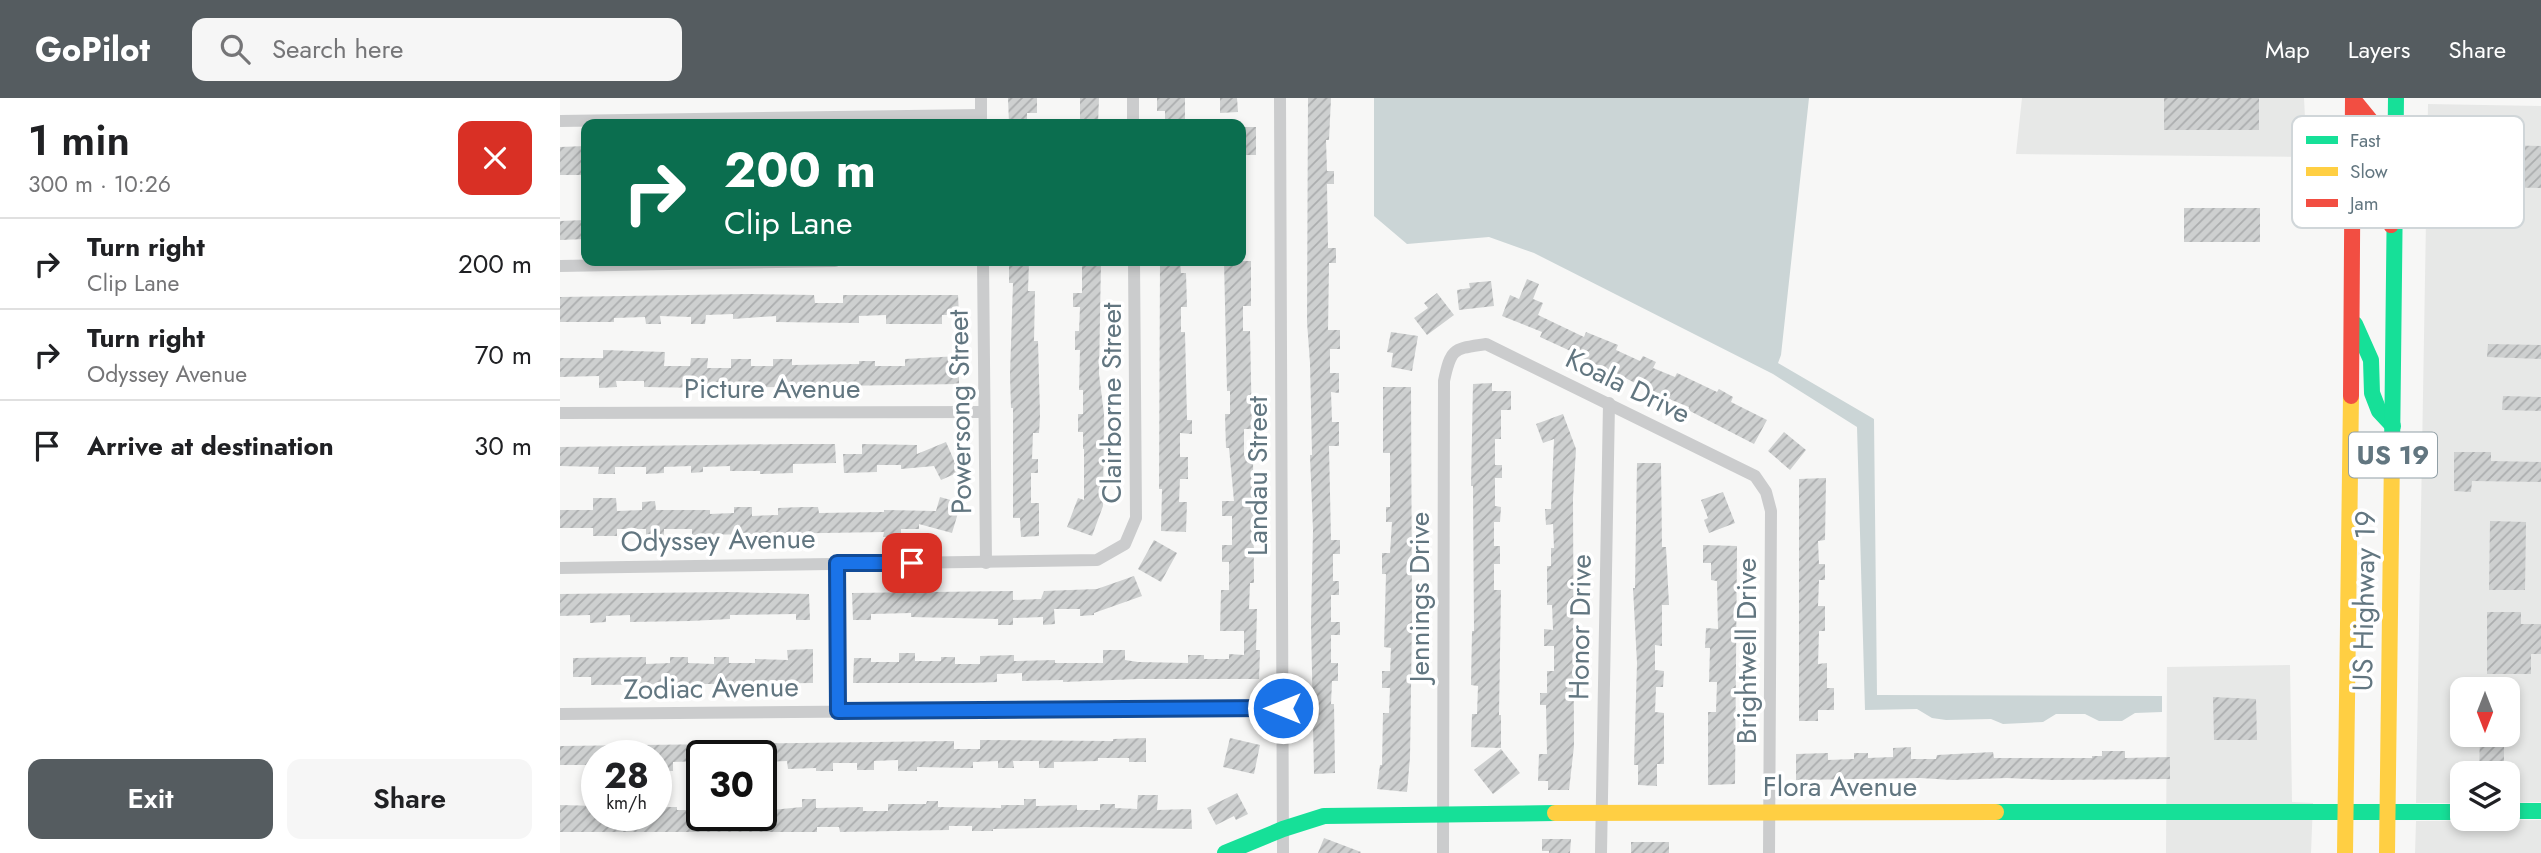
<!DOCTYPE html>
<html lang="en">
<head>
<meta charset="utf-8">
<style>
  :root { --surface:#fff; --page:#f6f6f6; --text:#202124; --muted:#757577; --line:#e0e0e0; --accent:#555c60 }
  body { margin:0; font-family:Jost,sans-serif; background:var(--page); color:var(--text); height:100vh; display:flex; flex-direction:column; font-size:26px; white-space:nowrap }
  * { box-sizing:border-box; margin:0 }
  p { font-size:23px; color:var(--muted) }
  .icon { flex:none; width:38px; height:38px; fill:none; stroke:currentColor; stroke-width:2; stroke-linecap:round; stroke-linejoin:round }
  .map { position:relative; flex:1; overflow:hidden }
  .side { display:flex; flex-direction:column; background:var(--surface); width:560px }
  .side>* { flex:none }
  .hud { position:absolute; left:21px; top:21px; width:665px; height:147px; border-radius:14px; box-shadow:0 4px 10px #0003; background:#0b6e4f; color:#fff; overflow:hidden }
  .needle { width:46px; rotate:180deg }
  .controls { position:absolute; left:1890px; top:579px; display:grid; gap:14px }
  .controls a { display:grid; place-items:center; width:70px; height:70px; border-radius:14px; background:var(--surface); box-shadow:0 4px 10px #0003; font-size:35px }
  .speed { position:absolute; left:21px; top:642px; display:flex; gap:14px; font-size:35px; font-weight:700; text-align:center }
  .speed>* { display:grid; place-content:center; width:91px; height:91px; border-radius:50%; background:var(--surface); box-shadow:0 4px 10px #0003; line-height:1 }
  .speed small { font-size:18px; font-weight:400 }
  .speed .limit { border:4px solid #111; border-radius:10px; background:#fff; color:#111 }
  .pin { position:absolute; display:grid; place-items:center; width:60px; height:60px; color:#fff; margin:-30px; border-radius:14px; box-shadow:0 4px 10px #0006 }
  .me { position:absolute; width:77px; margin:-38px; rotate:270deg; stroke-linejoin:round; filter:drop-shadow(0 0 5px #0008) }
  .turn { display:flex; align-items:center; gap:24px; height:147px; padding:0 28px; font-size:32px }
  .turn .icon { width:91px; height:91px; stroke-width:2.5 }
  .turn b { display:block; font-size:49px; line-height:60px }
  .round { display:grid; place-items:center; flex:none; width:74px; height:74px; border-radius:14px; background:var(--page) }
  .overview { display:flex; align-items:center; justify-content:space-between; height:119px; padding:0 28px }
  h1 { font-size:42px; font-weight:600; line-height:52px }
  .cta { display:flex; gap:14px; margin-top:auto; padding:14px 28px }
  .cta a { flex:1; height:80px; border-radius:14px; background:var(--accent); color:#fff; font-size:28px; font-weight:600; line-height:80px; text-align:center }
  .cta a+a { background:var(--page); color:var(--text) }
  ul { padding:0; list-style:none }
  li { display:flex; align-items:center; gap:21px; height:91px; padding:0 28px; border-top:2px solid var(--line) }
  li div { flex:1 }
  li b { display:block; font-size:26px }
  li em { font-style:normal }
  header { display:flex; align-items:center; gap:42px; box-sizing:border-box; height:98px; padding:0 35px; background:var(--accent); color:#fff }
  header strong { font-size:33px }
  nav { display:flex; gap:38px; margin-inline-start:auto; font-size:24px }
  .search { width:490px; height:63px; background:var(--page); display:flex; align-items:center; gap:18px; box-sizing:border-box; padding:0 24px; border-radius:14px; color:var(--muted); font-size:26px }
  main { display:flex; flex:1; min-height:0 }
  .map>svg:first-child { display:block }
  .built { fill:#e7e8e7; fill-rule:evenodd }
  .water { fill:#cbd5d6 }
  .building { fill:url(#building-hatch) }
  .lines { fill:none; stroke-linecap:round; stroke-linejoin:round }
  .street { stroke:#cbcccd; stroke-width:12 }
  .fast { stroke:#16e098; stroke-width:16 }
  .slow { stroke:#ffcf43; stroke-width:16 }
  .jam { stroke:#f24e42; stroke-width:16 }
  .route-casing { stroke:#114b97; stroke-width:18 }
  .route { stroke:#1a73e8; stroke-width:12 }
  .labels { text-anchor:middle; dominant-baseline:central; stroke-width:7; stroke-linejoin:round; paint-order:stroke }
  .shield { fill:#fff; stroke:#919fa6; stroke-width:2 }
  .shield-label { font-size:26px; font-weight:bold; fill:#627680 }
  .street-label { font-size:28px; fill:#627680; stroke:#fff }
  .key { fill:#fff; stroke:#d0d6d9; stroke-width:2 }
  .key-label { font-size:19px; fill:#627680 }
</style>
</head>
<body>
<header>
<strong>GoPilot</strong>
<div class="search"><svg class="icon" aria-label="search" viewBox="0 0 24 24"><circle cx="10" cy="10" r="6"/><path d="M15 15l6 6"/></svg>Search here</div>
<nav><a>Map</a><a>Layers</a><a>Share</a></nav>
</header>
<main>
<section class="side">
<div class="overview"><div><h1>1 min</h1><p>300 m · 10:26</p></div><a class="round" style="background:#d93025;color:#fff"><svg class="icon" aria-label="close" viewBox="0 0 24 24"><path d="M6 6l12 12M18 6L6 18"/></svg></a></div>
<ul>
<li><svg class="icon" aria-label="right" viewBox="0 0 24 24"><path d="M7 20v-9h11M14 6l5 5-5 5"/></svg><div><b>Turn right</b><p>Clip Lane</p></div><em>200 m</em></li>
<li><svg class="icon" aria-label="right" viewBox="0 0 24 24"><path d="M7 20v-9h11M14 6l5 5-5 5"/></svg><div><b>Turn right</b><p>Odyssey Avenue</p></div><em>70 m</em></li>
<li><svg class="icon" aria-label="arrive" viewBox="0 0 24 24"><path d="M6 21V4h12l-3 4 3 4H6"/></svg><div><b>Arrive at destination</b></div><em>30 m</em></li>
</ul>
<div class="cta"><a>Exit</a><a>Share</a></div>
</section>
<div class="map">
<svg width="1981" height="755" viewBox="0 0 1981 755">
  <defs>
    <pattern id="building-hatch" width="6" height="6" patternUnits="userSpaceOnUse" patternTransform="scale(1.75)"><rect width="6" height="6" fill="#ced0d0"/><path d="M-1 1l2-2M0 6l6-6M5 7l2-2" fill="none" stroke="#abadae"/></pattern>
  </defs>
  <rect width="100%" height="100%" fill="#f7f7f6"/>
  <g class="built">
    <polygon points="1462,0 1744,0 1747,59 1456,56"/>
    <path d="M1868,6L1981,8V704L1948,705V676H1902V705H1856ZM1902,592H1948V637H1902Z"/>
    <polygon points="1730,567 1732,704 1753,705 1751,755 1606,755 1607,569"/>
    <polygon points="1981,722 1981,755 1855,755 1856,723"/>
  </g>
  <polygon class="water" points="814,0 1249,0 1221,257 1218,265 1314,321 1317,597 1602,598 1602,614 1575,615 1562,623 1539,623 1525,616 1496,616 1483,624 1443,626 1431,621 1386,622 1372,620 1357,611 1305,612 1297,329 1213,276 974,155 929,139 847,146 814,118"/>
  <g class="building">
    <polygon points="448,0 477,0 477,15 467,15 467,26 449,26"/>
    <polygon points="520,0 539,0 538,26 520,26"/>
    <polygon points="597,0 625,0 625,26 605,26 605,13 597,13"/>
    <polygon points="660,0 677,0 678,14 660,15"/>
    <polygon points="748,0 771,0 769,42 766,42 767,73 774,73 774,86 767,86 768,150 776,150 776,165 769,165 768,232 780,232 780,251 770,251 770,275 779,275 779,295 771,294 772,324 779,324 779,348 769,348 771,442 780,442 780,456 773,456 773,483 779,483 779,497 771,497 771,524 780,524 780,537 771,537 771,565 778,565 778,583 772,583 771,606 774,606 775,675 754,676 751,525 753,432 750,357 752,357 750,265 747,224"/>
    <rect x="1604" y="0" width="95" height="32"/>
    <rect x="681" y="29" width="15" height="28"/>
    <polygon points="1933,47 1981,48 1981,90 1933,89"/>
    <polygon points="26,48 26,77 0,77 0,49"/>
    <rect x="1624" y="110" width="76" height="34"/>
    <polygon points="26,122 26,141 0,142 0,123"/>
    <polygon points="449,163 469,163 468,193 475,193 474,243 478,243 480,318 479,335 473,335 472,361 478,361 478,375 471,375 471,405 479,405 479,438 461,439 460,420 453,420 453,310 451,310 450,277 453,185 449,185"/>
    <polygon points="522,163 541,163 539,276 544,316 543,408 532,438 507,429 518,400 524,402 524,351 523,351 523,334 518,334 518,316 523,316 523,292 519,292 520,252 515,252 515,233 519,233 520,209 513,209 513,195 522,195"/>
    <polygon points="600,163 620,163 621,175 626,175 627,209 621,209 621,234 625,234 627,322 632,322 632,336 620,335 620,359 628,359 628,381 620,381 619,404 627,404 626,434 601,433 602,391 599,391"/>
    <polygon points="664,163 691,163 691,208 683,208 683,233 690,233 692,331 684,331 684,358 693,357 694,485 690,485 689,511 697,511 696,552 700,552 699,581 578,581 503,584 503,582 462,583 462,575 437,576 437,584 412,585 293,585 294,560 311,560 311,564 339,564 339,555 355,555 355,563 381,563 381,559 395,559 395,566 420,566 420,558 454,557 454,563 495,562 495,565 543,565 543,552 565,552 565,562 578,564 628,565 628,557 644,557 644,561 669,561 669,556 684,557 684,533 660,533 661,492 669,492 669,464 662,464 662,447 672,447 672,418 662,418 662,403 674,403 669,350 666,350 665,316 670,316 670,293 667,293"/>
    <polygon points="967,181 979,186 973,201 983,205 978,217 1024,239 1026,234 1058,247 1056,252 1080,263 1083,258 1096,264 1093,270 1115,279 1117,275 1157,294 1159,291 1173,299 1171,304 1207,322 1194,346 1128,312 1129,309 1094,295 1054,274 1016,258 1017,256 980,239 982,234 942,218 950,197 959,201"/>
    <polygon points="931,183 934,208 899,212 897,192 910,190 909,185"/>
    <polygon points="877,195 894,217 867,237 854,220 868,210 864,205"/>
    <polygon points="190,196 254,197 255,205 283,205 283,197 398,197 399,217 382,217 382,226 326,226 326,217 299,218 299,225 216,224 216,218 173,221 173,216 146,217 145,226 131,226 131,219 100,218 101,226 86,226 85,219 54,220 54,224 0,224 0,199"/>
    <polygon points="831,234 858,238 852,273 831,269 833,255 827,254"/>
    <polygon points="1928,246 1981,247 1981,261 1927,259"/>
    <polygon points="43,252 105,254 104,268 130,268 131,260 148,260 147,270 171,270 171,261 191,261 191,268 213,268 213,261 232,261 232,267 299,266 299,263 315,263 315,268 345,268 345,261 399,258 399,286 147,290 84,289 84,283 56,283 57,289 39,290 39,278 0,279 0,260 43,260"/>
    <polygon points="932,285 932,293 951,293 951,312 941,312 941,341 935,341 935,367 942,367 942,380 935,380 935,408 941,409 940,424 934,424 934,448 940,448 940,466 934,466 934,492 941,492 939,617 941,617 941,650 911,649 912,616 917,616 918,588 911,587 912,533 914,533 913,388 911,388 913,286"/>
    <polygon points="823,289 851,289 852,522 850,659 847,694 817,691 820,667 822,667 823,615 829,615 830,590 822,590 822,573 830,573 831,550 824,549 826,476 822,476 822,455 830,455 832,424 826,424 826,409 830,409 830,355 823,355"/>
    <polygon points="1943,298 1981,299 1981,313 1942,312"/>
    <polygon points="1003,316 1016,351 1013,400 1014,648 1009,692 988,692 988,683 978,683 979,656 987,656 986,607 980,607 980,595 987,595 987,573 994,573 994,548 984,548 984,531 993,532 992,507 987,507 987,468 991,468 991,450 994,450 993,426 986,427 985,411 991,411 994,341 983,345 976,326"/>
    <polygon points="1224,334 1246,352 1230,372 1208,353"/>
    <polygon points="386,344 399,374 381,382 374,368 341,371 341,367 317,367 317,374 284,375 283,356 302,356 302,346 357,347 357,356"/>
    <polygon points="232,346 275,346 276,365 233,366 233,375 200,376 200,373 170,373 170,368 143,369 143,374 131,375 131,368 104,369 104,375 86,376 86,369 55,369 55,376 38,376 39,369 0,368 0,349"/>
    <polygon points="1894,354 1931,354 1931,363 1981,364 1981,384 1912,383 1911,394 1894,393"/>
    <polygon points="1077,365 1101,365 1102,449 1106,449 1109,507 1102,507 1102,548 1095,547 1095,572 1104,573 1103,589 1096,589 1095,614 1104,615 1104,666 1097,666 1097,688 1078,687 1078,667 1074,667 1077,565 1073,490 1075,490"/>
    <polygon points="1266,380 1265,442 1258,443 1259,466 1265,466 1265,482 1259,482 1258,508 1265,508 1265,533 1259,533 1258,566 1267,565 1267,590 1274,590 1274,612 1258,612 1258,623 1239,623 1239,381"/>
    <polygon points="1163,394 1175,425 1149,435 1144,422 1148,420 1141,402"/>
    <polygon points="380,399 401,405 392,435 359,426 359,431 341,431 341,439 323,439 324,434 132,437 132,431 104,431 104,438 86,438 86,431 57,431 57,438 33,438 33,430 0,430 0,412 33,412 33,400 56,400 57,413 82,412 82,404 95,403 96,412 150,412 150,416 174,415 174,409 192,409 192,418 218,417 218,410 243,409 258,409 259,415 324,414 324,412 376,413"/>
    <polygon points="1930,423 1966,424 1965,492 1929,492"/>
    <polygon points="594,442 617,455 601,484 578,471"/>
    <polygon points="1143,447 1177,448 1175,686 1148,687 1148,614 1156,614 1157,584 1149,584 1150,550 1145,550 1146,530 1158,531 1157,483 1151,482 1151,465 1143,465"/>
    <polygon points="574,478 582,498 534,515 534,517 520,518 520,511 494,511 495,526 483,527 483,519 453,520 453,527 438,527 438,521 351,519 351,515 311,516 311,522 293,522 292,495 453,493 453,502 481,501 484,493 537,491"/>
    <polygon points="169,494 249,496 250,522 236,522 236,516 170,517 170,521 130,523 70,524 70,517 46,518 46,524 30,525 30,517 0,518 0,496"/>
    <polygon points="1927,514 1961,514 1961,526 1981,526 1981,556 1971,556 1971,576 1927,576"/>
    <polygon points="253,551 253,585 31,587 31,579 13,579 13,560 86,559 86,566 110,565 110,559 128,559 128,565 154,566 154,559 169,559 169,565 195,565 195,561 228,562 227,552"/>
    <polygon points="1653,599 1696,601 1697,642 1654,642"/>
    <polygon points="1920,637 1944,637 1944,676 1919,676"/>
    <polygon points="586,640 586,664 569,664 569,660 538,660 538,663 494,664 494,670 479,670 479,663 453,663 454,670 438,670 438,663 413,664 413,670 357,669 357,673 338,673 338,662 314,663 314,672 297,672 297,665 273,665 273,673 256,673 256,670 228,671 227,663 201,664 201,658 142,658 142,663 113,664 113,673 97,673 96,658 37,658 37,667 0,667 0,648 394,643 394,651 420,651 420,642 553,643 553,641"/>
    <polygon points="670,640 700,647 694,676 663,669"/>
    <polygon points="1351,649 1351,661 1376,661 1377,657 1433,654 1434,660 1532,660 1532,658 1542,658 1542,653 1565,653 1565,660 1610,659 1610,681 1492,682 1447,680 1393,682 1360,680 1236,682 1236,656 1268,655 1268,662 1294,661 1294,655 1308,655 1308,660 1333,659 1333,650"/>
    <polygon points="941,651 960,675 933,696 914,672"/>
    <polygon points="677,695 688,716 676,722 674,718 656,727 647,710"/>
    <polygon points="578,697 598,697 597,712 631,711 632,731 524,729 433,731 433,733 412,733 412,728 389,728 389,732 280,734 279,729 257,729 257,734 0,734 0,707 37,708 37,718 98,718 98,709 117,709 117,712 142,712 142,718 201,718 201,713 242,709 242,701 256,701 256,710 303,709 303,713 328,713 328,706 366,706 367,703 378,703 378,709 441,710 441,707 464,707 464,701 476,701 476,708 517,707 517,712 540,712 540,706 555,706 555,710 577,711"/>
    <polygon points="764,740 801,754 800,755 758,755"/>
    <polygon points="982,741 1011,741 1010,755 989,755 989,753 982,753"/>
    <rect x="1071" y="744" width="38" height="11"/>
  </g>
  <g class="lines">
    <g class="street">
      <polyline points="421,0 421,26"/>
      <polyline points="573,0 573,26"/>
      <polyline points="720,0 723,755"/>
      <polyline points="0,23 421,17"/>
      <polyline points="423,163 426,465"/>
      <polyline points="0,168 275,163"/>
      <polyline points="0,315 424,314"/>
      <polyline points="277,465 278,613"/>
      <polyline points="0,470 537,462 565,446 576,420 574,163"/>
      <polyline points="0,616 723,610"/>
      <path d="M883,755L884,283C891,249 894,251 926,246L1195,378L1206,394L1211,413L1209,755"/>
      <polyline points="1041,755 1049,305"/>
    </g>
    <g class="fast">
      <polyline points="1795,226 1811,262 1812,295 1819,313 1833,328"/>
      <polyline points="1832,355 1836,0"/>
      <polyline points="1948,713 1981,713"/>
      <polyline points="1436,714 1902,714"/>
      <polyline points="665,755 723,731 764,718 995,715"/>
    </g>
    <g class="slow">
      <polyline points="995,715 1436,714"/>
      <polyline points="1785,755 1791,298"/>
      <polyline points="1827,755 1832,355"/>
    </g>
    <g class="jam">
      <polyline points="1793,1 1811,23 1817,41 1819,98 1831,127"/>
      <polyline points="1791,298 1793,0"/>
    </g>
  </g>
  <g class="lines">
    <g class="route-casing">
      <polyline id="route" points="352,465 277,465 278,613 723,610"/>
    </g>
    <use href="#route" class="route"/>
  </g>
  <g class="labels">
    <rect class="shield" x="1789" y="334.5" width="88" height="45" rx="5"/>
    <g class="shield-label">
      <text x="1833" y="357">US 19</text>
    </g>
    <g class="street-label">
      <text transform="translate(1068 288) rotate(26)">Koala Drive</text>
      <text x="212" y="290">Picture Avenue</text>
      <text transform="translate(551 305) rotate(-90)">Clairborne Street</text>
      <text transform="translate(400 314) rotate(-91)">Powersong Street</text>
      <text transform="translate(697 378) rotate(-90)">Landau Street</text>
      <text transform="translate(158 442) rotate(-1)">Odyssey Avenue</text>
      <text transform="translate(859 499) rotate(-90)">Jennings Drive</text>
      <text transform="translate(1804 503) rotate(-89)">US Highway 19</text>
      <text transform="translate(1020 529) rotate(-89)">Honor Drive</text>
      <text transform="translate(1186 553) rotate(-90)">Brightwell Drive</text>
      <text transform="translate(151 590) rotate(-1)">Zodiac Avenue</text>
      <text x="1280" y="688">Flora Avenue</text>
    </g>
  </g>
  <rect x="1732" y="18" width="232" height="112" rx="10" class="key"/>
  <rect x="1746" y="38" width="32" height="8" fill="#16e098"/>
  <rect x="1746" y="69" width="32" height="9" fill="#ffcf43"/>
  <rect x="1746" y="101" width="32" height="8" fill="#f24e42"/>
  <g class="key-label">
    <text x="1790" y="49">Fast</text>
    <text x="1790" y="80">Slow</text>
    <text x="1790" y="112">Jam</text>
  </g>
</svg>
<div class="controls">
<a><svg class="needle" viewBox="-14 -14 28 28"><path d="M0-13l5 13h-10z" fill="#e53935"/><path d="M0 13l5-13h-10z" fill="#757577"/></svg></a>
<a><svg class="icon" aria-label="layers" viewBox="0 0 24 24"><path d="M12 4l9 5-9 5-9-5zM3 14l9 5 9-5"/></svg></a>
</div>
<div class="speed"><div>28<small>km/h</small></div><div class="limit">30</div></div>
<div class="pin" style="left:352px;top:465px;background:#d93025"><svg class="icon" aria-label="arrive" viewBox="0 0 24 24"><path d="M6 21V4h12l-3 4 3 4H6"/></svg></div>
<svg class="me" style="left:723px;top:610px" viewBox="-20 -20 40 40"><circle r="17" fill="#1a73e8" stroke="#fff" stroke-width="3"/><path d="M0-11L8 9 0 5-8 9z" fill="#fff"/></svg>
<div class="hud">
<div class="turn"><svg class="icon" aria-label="right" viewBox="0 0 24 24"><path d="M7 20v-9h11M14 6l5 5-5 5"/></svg><div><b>200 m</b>Clip Lane</div></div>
</div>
</div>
</main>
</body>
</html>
